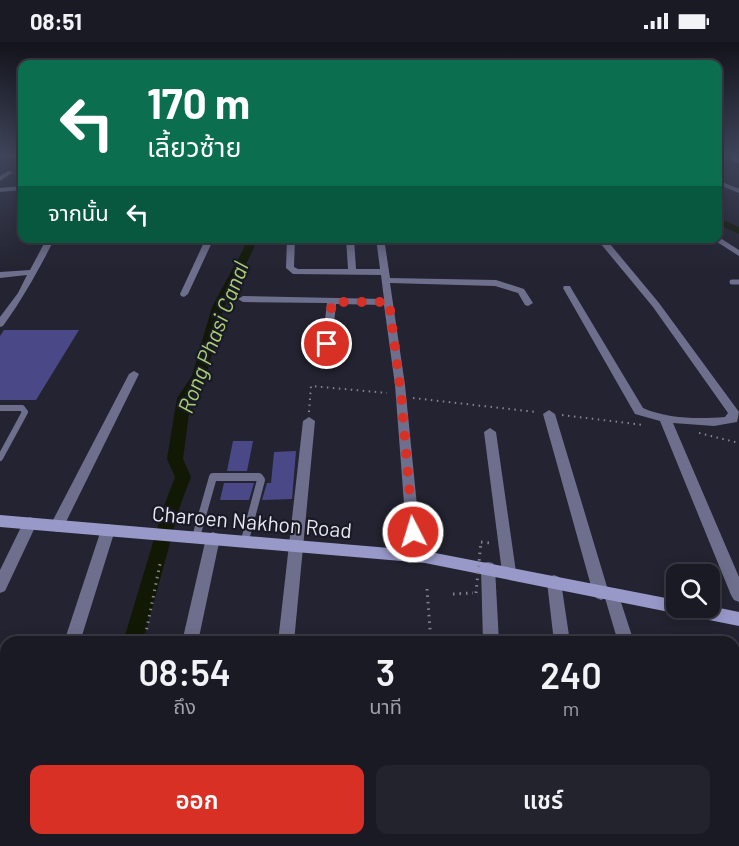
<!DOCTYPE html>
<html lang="th">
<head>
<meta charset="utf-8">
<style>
  :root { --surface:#1a1a25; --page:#23232d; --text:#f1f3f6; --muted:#9fa1a7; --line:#383842; --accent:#d93025 }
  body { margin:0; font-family:Barlow,"Noto Sans Thai",sans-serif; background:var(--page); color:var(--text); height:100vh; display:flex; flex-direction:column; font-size:22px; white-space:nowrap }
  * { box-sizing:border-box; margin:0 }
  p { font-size:20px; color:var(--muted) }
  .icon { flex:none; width:33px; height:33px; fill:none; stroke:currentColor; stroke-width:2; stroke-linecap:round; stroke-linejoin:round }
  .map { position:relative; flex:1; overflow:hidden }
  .drawer { position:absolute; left:0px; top:594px; width:740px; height:210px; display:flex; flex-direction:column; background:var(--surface); border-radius:18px 18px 0 0; box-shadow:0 3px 15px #0003,0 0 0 2px var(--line) }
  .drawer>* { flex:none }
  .top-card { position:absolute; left:18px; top:18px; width:704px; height:183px; border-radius:12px; box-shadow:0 3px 15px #0003,0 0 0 2px var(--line); background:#0b6e4f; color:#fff; overflow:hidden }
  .tools { position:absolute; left:666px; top:522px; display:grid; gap:12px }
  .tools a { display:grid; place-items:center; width:54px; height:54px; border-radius:12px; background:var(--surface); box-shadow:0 3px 15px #0003,0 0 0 2px var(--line); font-size:30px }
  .pin { position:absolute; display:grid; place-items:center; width:51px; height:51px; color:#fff; margin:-26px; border:3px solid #fff; border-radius:50%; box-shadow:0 2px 6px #0007 }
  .me { position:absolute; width:66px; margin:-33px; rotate:355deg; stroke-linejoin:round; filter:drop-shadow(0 0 4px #0008) }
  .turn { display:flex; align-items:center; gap:21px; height:126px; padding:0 30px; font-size:27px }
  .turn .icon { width:78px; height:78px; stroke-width:2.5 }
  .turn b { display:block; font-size:42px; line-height:51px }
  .then { display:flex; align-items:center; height:57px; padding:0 30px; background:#0003; gap:12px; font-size:22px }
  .eta { display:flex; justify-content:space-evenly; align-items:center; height:102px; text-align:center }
  .eta b { font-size:36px; font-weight:600; line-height:42px }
  .action { display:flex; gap:12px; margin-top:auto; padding:12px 30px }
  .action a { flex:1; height:69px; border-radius:12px; background:var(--accent); color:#fff; font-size:24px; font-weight:600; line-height:69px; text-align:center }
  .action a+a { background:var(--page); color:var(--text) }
  .status { display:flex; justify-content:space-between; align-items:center; height:42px; padding:0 30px; background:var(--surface); direction:ltr }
  .status svg { height:16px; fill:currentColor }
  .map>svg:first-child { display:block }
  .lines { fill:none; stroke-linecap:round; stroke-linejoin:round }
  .canal { fill:#111904; fill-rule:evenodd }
  .building { fill:#4b4888 }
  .path-far2 { stroke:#858591; stroke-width:1.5; stroke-dasharray:1 2; stroke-linecap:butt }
  .path-far1 { stroke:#858591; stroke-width:2; stroke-dasharray:1.5 4.5; stroke-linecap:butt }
  .path { stroke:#858591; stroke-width:3; stroke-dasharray:1.5 5; stroke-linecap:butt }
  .lane-far3 { stroke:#6e6f8d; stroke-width:4 }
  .lane-far2 { stroke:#6e6f8d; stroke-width:5 }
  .lane-far1 { stroke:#6e6f8d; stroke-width:6 }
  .lane { stroke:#6e6f8d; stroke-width:8 }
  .street { fill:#6e6f8d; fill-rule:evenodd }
  .secondary { fill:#9899c9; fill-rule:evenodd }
  .path-bridge { stroke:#858591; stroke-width:3; stroke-dasharray:1.5 5; stroke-linecap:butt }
  .route { stroke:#d93025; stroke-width:10; stroke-dasharray:0 18 }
  .labels { text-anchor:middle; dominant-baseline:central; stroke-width:4.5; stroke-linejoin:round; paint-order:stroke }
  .street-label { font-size:21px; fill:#e8e8f2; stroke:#1a1a27 }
  .water-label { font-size:22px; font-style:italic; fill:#a9d06d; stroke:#1a1a27 }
</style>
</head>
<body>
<div class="status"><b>08:51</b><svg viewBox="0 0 49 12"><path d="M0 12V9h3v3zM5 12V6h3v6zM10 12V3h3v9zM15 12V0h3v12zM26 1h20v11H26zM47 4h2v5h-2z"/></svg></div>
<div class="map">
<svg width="739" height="804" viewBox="0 0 739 804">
  <rect width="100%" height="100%" fill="#232331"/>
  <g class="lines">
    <g class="canal">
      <polygon points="0,114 7,114 0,119"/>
      <polygon points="717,175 739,185 739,192 717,182"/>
      <polygon points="246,196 256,196 254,206 224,265 206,334 191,356 183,417 191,435 180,464 143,600 123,600 164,464 175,435 167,417 177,356 192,334 212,265 244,206"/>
      <polygon points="95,798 121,798 122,804 96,804"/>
    </g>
  </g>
  <g class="building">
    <polygon points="4,288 79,288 36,358 0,358 0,294"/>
    <polygon points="233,399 253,399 247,429 227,429"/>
    <polygon points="296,409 292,457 262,458 267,441 271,441 274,410"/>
    <polygon points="224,441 254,441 249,458 220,458"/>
  </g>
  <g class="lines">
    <polyline class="path-far2" points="620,202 652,196"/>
    <g class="path-far1">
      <polyline points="413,356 536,370"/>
      <polyline points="309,370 311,344 387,351"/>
      <polyline points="562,373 643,383"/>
      <polyline points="699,391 739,401"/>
    </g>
    <g class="path">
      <polyline points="481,500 490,501"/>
      <polyline points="427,547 431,600"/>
      <polyline points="453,552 473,551"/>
      <polyline points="144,600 160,522"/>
      <polyline points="452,798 453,804"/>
    </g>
    <g class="lane-far3">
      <polyline points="735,114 732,116 739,119"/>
      <polyline points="717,140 739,149"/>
    </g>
    <polyline class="lane-far2" points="732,240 739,240"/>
    <polyline class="lane-far1" points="0,416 25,370 22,366 1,366"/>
    <polyline class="lane" points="196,495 213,435 259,435 261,438 245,498"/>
    <g class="street">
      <polygon points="8,129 13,130 0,139 0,134"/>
      <polygon points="22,144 22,148 0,150 0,146"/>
      <polygon points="717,194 739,208 739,214 714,198 717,196"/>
      <path d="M47,196H55C39,227 24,255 3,284L0,285V275L18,251L27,233L0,236V230L30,228Z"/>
      <polygon points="206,196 214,196 188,252 184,255 181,254 180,252"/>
      <polygon points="287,196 295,196 294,225 298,227 348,227 346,196 354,196 356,227 380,227 376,196 384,196 390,236 496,238 524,247 533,261 528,264 525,263 518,251 495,244 390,241 405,343 422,514 420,518 415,520 410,518 408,514 395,343 384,263 336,262 332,302 327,305 322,302 327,261 243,260 238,257 243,254 384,257 381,233 293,232 286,226"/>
      <path d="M596,196H605L659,261L739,370L737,380L714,384L673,381L739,535V560L734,558L731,553L660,379L635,372L563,246L564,244H570L571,246L643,366C668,377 699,377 725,375L728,371L653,265Z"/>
      <polygon points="134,329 139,332 62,488 57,490 52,488 50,484 52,480 129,332"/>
      <polygon points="549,368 555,372 608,548 612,546 617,548 634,600 618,600 605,556 601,558 596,556 593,551 543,372"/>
      <polygon points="309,375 315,379 294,600 278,600 303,379"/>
      <polygon points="490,386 496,390 516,530 514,535 509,537 504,535 502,530 484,390"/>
      <polygon points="30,475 35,477 37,481 5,549 0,551 0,528 25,477"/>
      <polygon points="108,482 113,484 115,488 80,600 64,600 101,488 103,484"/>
      <polygon points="213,490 218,492 220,496 198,600 182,600 206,496 208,492"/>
      <polygon points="488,520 493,521 495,526 499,600 483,600 481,526 483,521"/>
      <polygon points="554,533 559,535 561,540 570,600 554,600 547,540 549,535"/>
      <rect x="258" y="798" width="20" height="6"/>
      <polygon points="515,798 535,798 536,804 516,804"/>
      <polygon points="599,798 619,798 620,804 600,804"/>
      <polygon points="688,798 709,798 711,804 690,804"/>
    </g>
    <polygon class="secondary" points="0,473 425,509 676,558 676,566 710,564 739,570 739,584 425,521 0,485"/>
    <polyline class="path-bridge" points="476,551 481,500"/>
  </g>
  <linearGradient id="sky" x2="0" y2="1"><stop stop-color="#13131b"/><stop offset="0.5" stop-color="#3f455a"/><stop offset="1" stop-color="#3f455a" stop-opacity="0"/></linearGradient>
  <rect width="739" height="227" fill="url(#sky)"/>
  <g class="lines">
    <polyline class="route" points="327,302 332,260 389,260 401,352 413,490"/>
  </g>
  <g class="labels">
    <g class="street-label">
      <text transform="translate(252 479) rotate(5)">Charoen Nakhon Road</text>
    </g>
    <g class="water-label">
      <text transform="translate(212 295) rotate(-69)">Rong Phasi Canal</text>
    </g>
  </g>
</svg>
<div class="tools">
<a><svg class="icon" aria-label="search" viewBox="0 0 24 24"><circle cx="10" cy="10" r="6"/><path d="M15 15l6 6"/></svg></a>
</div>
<div class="pin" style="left:327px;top:302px;background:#d93025"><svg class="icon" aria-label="arrive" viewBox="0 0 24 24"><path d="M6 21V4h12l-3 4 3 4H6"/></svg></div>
<svg class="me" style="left:413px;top:490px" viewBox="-20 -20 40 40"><circle r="17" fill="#d93025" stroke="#fff" stroke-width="3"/><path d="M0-11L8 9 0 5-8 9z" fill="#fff"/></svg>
<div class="top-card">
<div class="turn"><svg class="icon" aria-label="left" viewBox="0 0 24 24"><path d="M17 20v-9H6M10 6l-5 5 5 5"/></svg><div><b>170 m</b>เลี้ยวซ้าย</div></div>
<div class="then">จากนั้น<svg class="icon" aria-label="left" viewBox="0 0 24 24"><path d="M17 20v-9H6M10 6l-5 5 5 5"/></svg></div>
</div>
<section class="drawer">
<div class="eta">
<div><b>08:54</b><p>ถึง</p></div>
<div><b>3</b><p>นาที</p></div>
<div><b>240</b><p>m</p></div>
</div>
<div class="action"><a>ออก</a><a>แชร์</a></div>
</section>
</div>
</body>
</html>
